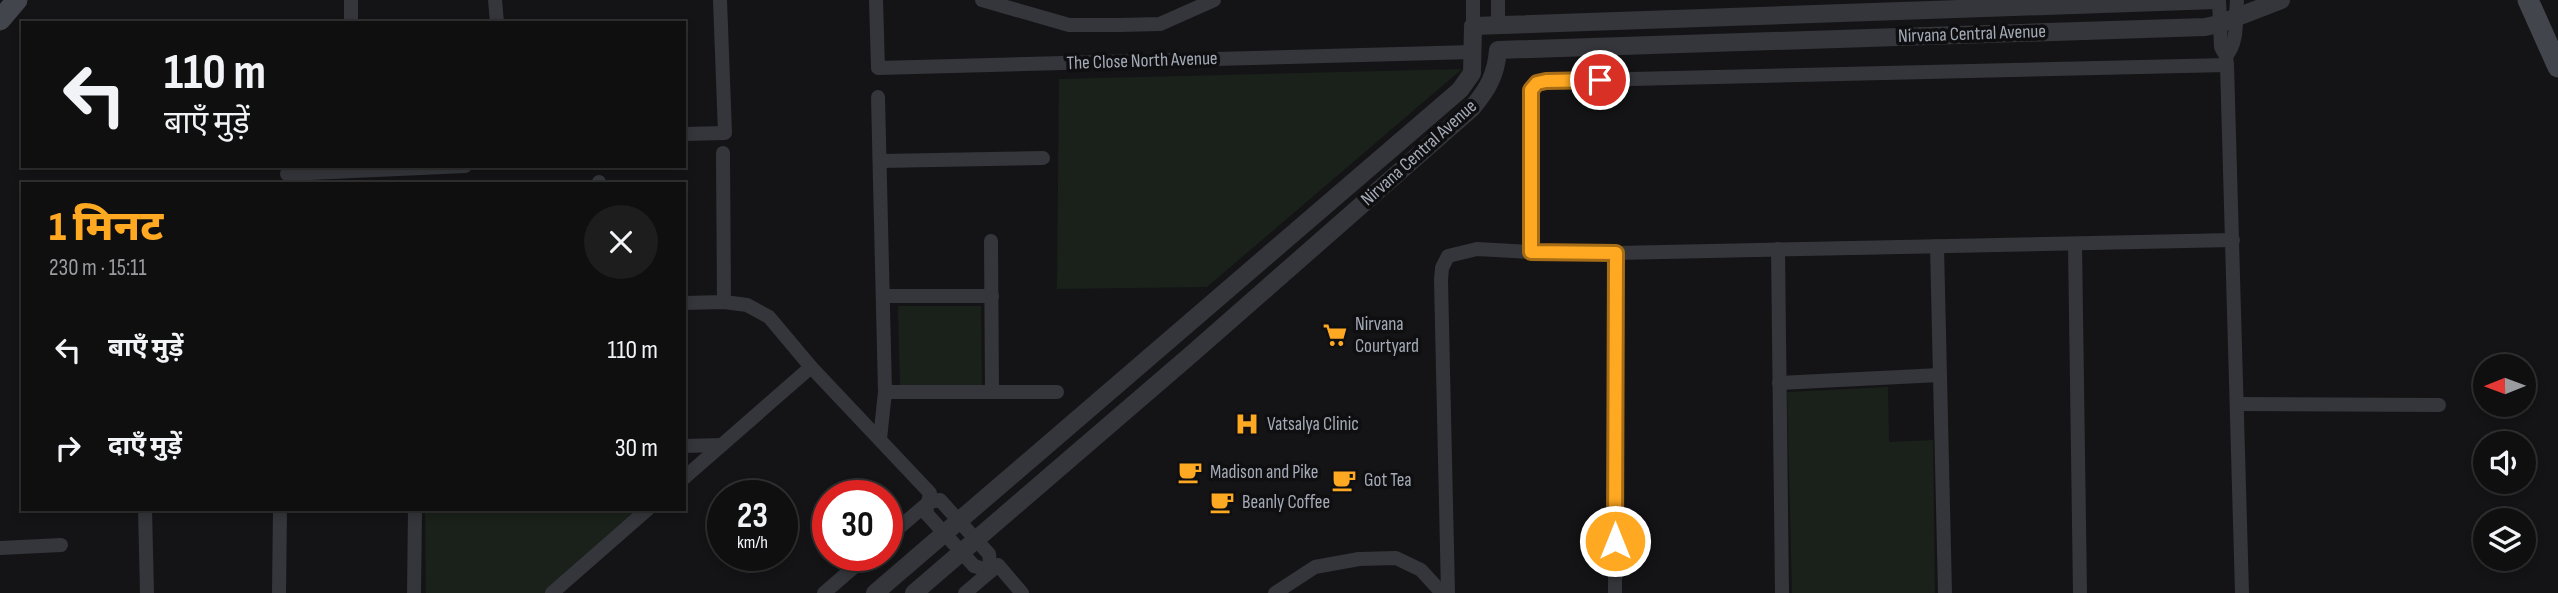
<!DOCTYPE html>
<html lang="hi">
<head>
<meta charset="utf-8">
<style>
  :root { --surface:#0f0f10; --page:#1d1d1e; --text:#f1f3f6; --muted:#9b9c9f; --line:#2f2f30; --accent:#ffa822 }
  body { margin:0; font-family:"Sofia Sans Condensed","Noto Sans Devanagari",sans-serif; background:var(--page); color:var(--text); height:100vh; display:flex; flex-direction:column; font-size:26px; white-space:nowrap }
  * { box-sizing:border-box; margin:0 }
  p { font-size:23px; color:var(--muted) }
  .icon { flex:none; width:38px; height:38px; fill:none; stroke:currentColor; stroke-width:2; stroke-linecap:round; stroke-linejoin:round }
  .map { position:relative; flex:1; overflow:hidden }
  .panel { position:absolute; left:21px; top:182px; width:665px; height:329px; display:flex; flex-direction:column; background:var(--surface); border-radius:0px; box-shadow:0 4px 10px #0003,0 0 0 2px var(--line) }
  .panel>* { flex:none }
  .banner { position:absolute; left:21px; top:21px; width:665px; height:147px; border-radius:0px; box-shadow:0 4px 10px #0003,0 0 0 2px var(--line); background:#0f0f10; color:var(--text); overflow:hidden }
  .needle { width:46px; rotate:269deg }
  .buttons { position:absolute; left:2473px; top:354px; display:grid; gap:14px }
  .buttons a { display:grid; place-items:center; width:63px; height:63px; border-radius:50%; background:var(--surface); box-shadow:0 4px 10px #0003,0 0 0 2px var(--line); font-size:35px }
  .speed { position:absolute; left:707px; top:480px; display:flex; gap:14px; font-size:35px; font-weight:700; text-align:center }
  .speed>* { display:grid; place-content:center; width:91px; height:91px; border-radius:50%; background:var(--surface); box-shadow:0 4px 10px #0003,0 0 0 2px var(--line); line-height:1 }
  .speed small { font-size:18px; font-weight:400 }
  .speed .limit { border:10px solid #d22; background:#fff; color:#111 }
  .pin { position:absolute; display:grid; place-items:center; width:60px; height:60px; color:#fff; margin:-30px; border:4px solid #fff; border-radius:50%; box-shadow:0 2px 7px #0007 }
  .me { position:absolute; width:77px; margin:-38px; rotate:0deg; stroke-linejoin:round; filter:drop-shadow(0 0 5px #0008) }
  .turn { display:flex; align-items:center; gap:24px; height:147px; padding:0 28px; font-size:32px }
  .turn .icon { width:91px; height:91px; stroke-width:2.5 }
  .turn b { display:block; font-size:49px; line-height:60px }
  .round { display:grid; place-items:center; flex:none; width:74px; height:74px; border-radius:37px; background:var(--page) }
  .overview { display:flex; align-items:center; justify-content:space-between; height:119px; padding:0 28px }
  h1 { font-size:42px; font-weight:800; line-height:52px; color:var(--accent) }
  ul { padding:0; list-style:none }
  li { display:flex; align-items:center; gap:21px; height:98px; padding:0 28px }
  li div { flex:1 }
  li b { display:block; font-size:26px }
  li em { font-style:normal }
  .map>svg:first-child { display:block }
  .green { fill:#19211a }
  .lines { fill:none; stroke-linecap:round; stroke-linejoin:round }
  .minor { stroke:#34363b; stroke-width:14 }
  .tertiary { stroke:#34363b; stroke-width:18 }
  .secondary { stroke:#42454b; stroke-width:21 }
  .route-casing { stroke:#a66d16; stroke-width:18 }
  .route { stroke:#ffa822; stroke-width:12 }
  .labels { text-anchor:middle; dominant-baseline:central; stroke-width:7; stroke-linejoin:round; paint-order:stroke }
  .street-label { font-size:19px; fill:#a4abb7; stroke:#0f0f11 }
  .poi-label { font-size:19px; fill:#a4abb7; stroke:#0f0f11; text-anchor:start }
</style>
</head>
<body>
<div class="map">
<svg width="2558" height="593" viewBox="0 0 2558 593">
  <rect width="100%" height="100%" fill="#141416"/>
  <g class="green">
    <polygon points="1462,69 1207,287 1057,289 1059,79"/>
    <polygon points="898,306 981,306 982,386 900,386"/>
    <polygon points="1888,387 1889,442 1933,440 1935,593 1792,593 1787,392"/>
    <polygon points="425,509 643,509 545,593 426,593"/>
  </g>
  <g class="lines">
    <g class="minor">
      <polyline points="351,0 351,23"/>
      <polyline points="495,0 497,23"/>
      <polyline points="876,0 878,68 1473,52"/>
      <polyline points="982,0 1069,25 1119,25 1160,24 1214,0"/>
      <polyline points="1473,0 1473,26"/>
      <polyline points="1498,0 1498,24"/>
      <polyline points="2219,0 2221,47 2226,56 2227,65 2242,593"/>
      <path d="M2226,56C2239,41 2235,19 2237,0"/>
      <polyline points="878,97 885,392 880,439"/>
      <polyline points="684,134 725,133 720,0"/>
      <polyline points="723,153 724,302"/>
      <polyline points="880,161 1043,158"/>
      <polyline points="287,174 465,166"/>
      <polyline points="599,182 599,184"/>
      <polyline points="991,241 992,392"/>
      <polyline points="2075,244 2080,593"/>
      <polyline points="1937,246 1945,593"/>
      <polyline points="1778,249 1782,593"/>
      <polyline points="1531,252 1531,90 1537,84 1546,81 2227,65"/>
      <polyline points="883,296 992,296"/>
      <polyline points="684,303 724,302 747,305 769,317 811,367 930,493 926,513 974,566 991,571 989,554 940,500 929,502 887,538"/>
      <polyline points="1779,383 1940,375"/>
      <polyline points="885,392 1057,392"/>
      <polyline points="2237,404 2439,405"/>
      <polyline points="684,446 722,445"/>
      <polyline points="684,478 811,367"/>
      <polyline points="145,509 147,593"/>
      <polyline points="0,548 61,545"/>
      <polyline points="279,593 280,509"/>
      <polyline points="414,593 415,509"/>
      <polyline points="552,593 648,509"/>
      <polyline points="824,593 868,555"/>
      <polyline points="965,593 998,565 1022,593"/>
      <polyline points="1275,593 1315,567 1359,559 1396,558 1421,570 1442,593"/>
      <polyline points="1448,593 1441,280 1442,268 1448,256 1477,249 1531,252 1616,253 2233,240"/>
      <polyline points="1615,593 1616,253"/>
    </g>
    <g class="tertiary">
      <polyline points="875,593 1460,90 1472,73 1473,26 2216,0"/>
      <path d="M914,593L1194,352L1472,108C1488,89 1496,75 1498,50L2205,27L2219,24L2281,0"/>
    </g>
    <g class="secondary">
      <polyline points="2528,0 2558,67"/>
      <polyline points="0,20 17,0"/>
    </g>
  </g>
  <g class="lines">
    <g class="route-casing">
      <polyline id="route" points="1600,80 1546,81 1537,83 1531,90 1531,252 1616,253 1615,541"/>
    </g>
    <use href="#route" class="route"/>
  </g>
  <defs>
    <g id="supermarket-bare" transform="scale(1.89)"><path d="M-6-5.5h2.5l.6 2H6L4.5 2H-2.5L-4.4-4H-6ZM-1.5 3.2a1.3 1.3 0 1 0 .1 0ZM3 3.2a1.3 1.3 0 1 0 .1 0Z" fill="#ffa822" stroke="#0f0f11" stroke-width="2.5" paint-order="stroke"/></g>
    <g id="hospital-bare" transform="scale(1.89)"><path d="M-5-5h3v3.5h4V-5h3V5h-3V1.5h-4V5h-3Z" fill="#ffa822" stroke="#0f0f11" stroke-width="2.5" paint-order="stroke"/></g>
    <g id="cafe-bare" transform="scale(1.89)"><path d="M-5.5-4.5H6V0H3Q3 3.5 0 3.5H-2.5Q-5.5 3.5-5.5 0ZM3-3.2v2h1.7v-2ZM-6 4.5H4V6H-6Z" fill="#ffa822" stroke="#0f0f11" stroke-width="2.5" paint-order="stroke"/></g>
  </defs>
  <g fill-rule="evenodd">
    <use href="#supermarket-bare" x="1335" y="335"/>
    <use href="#hospital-bare" x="1247" y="424"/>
    <use href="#cafe-bare" x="1190" y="472"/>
    <use href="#cafe-bare" x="1344" y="480"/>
    <use href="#cafe-bare" x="1222" y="502"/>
  </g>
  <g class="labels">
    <g class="street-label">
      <text transform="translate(1972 34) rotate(-2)">Nirvana Central Avenue</text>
      <text transform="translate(1142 61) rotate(-2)">The Close North Avenue</text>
      <text transform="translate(1419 153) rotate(-42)">Nirvana Central Avenue</text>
    </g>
    <g class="poi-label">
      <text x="1355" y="324">Nirvana<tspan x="1355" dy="22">Courtyard</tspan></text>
      <text x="1267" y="424">Vatsalya Clinic</text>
      <text x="1210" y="472">Madison and Pike</text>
      <text x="1364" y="480">Got Tea</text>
      <text x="1242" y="502">Beanly Coffee</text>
    </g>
  </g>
</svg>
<div class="buttons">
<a><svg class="needle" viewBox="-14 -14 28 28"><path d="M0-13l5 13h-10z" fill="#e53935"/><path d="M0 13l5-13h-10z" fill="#9b9c9f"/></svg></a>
<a><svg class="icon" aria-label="sound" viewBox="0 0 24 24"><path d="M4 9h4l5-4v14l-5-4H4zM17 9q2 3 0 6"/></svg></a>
<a><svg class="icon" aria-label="layers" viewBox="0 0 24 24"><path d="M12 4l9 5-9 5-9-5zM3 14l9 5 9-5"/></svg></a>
</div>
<div class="speed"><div>23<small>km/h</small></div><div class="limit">30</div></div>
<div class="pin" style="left:1600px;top:80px;background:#d93025"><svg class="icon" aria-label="arrive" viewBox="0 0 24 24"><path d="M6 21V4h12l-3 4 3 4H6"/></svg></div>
<svg class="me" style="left:1615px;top:541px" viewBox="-20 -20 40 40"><circle r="17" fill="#ffa822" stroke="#fff" stroke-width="3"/><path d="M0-11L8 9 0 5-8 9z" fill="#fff"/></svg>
<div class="banner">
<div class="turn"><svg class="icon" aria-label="left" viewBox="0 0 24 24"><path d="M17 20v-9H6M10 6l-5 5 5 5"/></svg><div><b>110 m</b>बाएँ मुड़ें</div></div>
</div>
<section class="panel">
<div class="overview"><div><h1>1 मिनट</h1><p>230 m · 15:11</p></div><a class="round"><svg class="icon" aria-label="close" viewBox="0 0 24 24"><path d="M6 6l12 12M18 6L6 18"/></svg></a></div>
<ul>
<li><svg class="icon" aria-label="left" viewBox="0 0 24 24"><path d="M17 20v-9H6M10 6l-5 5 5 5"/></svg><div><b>बाएँ मुड़ें</b></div><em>110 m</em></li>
<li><svg class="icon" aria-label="right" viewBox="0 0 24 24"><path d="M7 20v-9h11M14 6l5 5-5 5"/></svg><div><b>दाएँ मुड़ें</b></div><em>30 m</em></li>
</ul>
</section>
</div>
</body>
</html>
